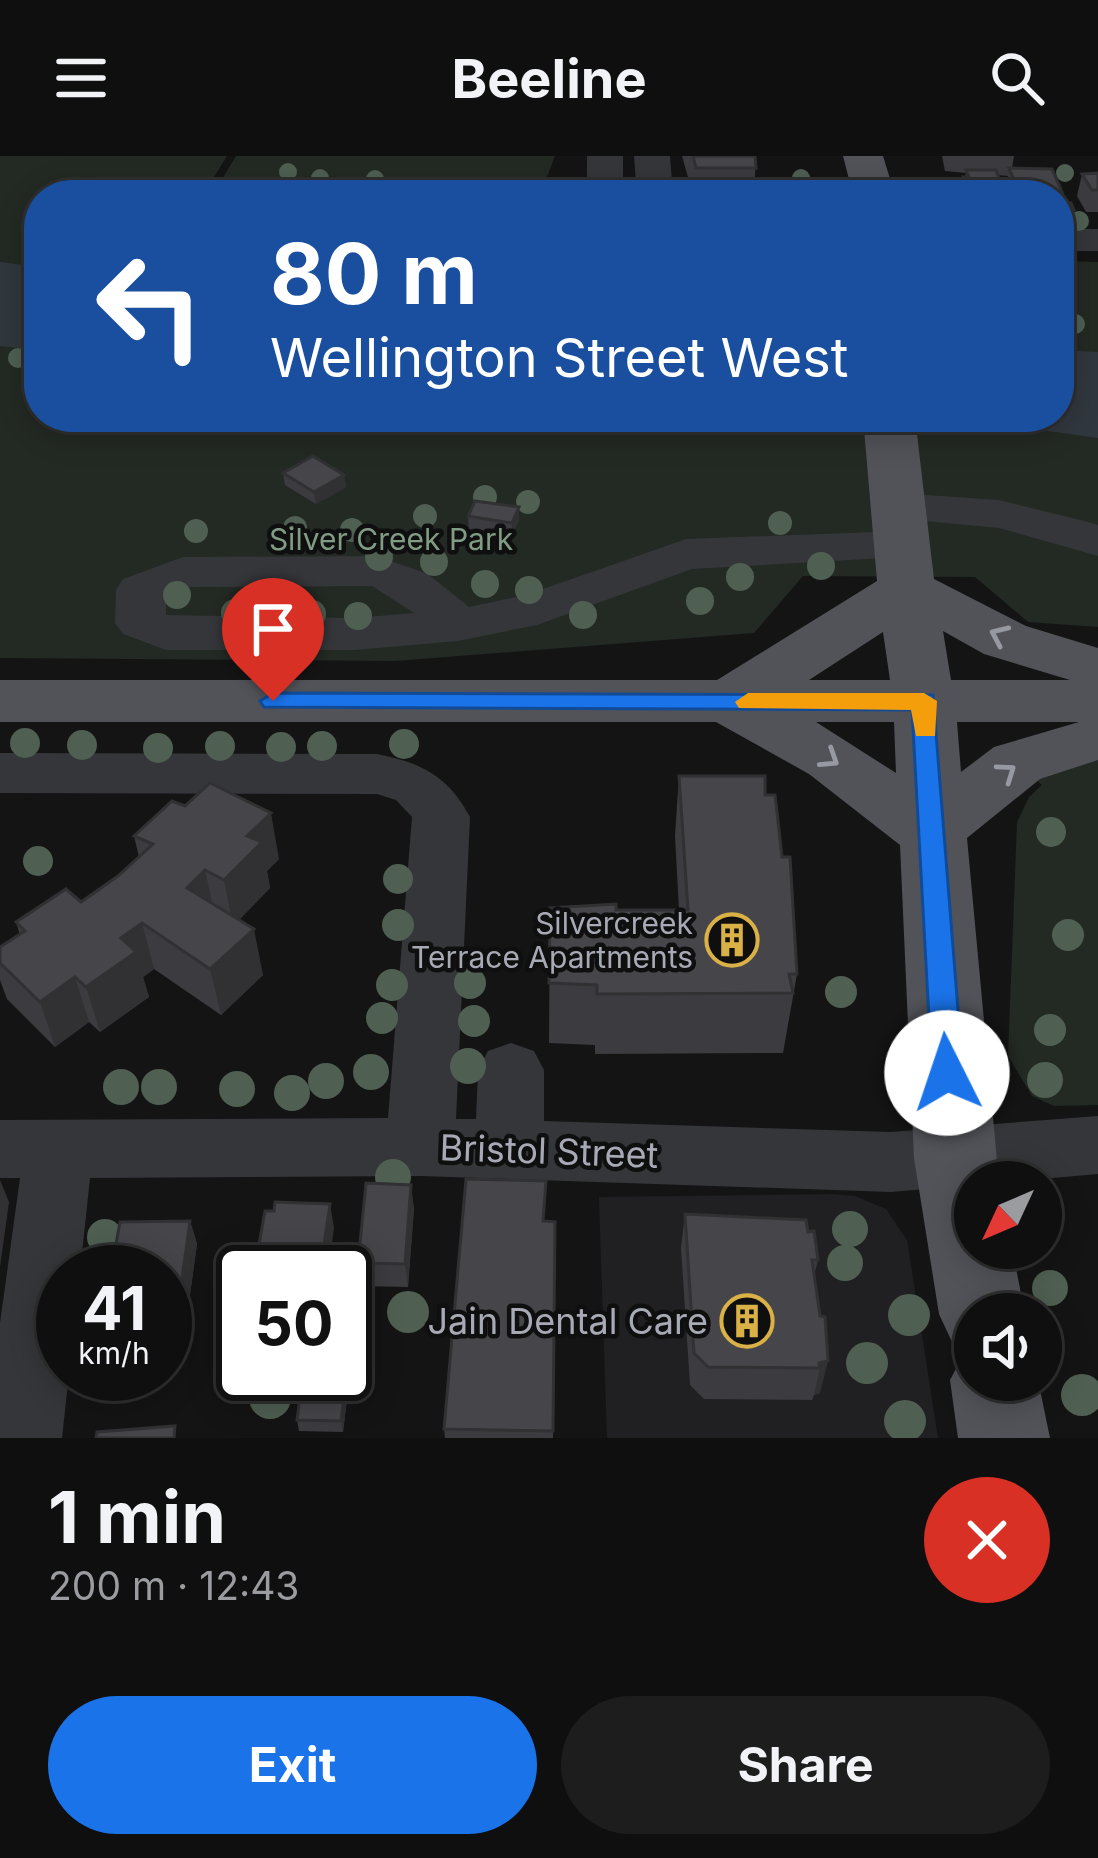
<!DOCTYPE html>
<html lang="en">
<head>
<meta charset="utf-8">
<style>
  :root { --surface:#0f0f10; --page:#1d1d1e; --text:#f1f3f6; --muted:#9b9c9f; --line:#2f2f30; --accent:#1a73e8 }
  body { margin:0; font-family:Inter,sans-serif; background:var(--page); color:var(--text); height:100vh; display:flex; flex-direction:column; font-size:45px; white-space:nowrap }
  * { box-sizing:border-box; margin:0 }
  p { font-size:39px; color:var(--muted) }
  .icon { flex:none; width:66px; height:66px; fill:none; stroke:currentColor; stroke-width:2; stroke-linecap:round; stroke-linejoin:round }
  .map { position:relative; height:1282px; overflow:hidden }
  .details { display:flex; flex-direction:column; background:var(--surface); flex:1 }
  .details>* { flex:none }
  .banner { position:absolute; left:24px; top:24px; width:1050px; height:252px; border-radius:48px; box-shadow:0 6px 30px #0003,0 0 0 3px var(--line); background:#1a4fa0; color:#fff; overflow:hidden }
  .needle { width:78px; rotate:226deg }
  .controls { position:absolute; left:954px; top:1005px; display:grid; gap:24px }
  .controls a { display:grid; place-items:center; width:108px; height:108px; border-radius:50%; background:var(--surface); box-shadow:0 6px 30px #0003,0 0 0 3px var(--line); font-size:60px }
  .speed { position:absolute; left:36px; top:1089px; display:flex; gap:24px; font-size:60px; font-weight:700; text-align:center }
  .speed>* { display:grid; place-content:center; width:156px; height:156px; border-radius:50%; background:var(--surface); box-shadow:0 6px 30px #0003,0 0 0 3px var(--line); line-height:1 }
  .speed small { font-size:30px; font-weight:400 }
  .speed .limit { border:6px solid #111; border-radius:18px; background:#fff; color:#111 }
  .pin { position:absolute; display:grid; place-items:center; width:102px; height:102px; color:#fff; margin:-123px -51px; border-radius:50% 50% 50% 0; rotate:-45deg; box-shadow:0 0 12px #0007 }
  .pin .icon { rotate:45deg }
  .me { position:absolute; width:132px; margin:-66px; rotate:356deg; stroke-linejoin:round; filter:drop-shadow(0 0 9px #0008) }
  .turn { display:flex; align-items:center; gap:42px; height:252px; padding:0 48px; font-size:54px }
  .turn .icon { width:156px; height:156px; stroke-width:2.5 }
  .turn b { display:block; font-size:84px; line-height:102px }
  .round { display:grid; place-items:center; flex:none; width:126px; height:126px; border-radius:63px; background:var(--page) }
  .headline { display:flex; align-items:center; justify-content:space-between; height:204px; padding:0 48px }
  h1 { font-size:72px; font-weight:700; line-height:90px }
  .primary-button { display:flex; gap:24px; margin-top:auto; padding:24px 48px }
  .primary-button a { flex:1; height:138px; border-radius:72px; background:var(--accent); color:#fff; font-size:48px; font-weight:700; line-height:138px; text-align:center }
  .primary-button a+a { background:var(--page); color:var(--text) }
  header { display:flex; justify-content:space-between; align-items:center; height:156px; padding:0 48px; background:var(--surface); font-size:54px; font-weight:700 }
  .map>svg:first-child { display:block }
  .built { fill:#202022 }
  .green { fill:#232923 }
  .water { fill:#31373e }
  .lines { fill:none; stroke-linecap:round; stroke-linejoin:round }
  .minor { fill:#35363a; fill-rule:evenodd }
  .major { fill:#525358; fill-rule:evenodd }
  .tree { fill:#4f5f52 }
  .wall { fill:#3c3c40 }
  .shaded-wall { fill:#313134 }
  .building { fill:#46464a; stroke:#313134; stroke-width:3 }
  .oneway { stroke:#9699a2 }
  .route { fill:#1a73e8; stroke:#114b97; stroke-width:3 }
  .slow { fill:#f59e0b }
  .labels { text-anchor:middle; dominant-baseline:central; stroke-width:9; stroke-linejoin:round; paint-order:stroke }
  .park-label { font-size:30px; fill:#809c84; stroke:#0f0f10 }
  .poi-label { font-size:30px; fill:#a7aab4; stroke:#0f0f10; text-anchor:end }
  .near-street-label { font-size:36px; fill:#a7aab4; stroke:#0f0f10 }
  .near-poi-label { font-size:36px; fill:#a7aab4; stroke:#0f0f10; text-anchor:end }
</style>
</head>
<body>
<header><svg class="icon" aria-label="menu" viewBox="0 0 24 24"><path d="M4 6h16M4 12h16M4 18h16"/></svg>Beeline<svg class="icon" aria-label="search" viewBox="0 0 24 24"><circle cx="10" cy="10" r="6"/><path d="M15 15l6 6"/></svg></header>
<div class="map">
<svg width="1098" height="1282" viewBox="0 0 1098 1282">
  <rect width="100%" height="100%" fill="#141415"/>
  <polygon class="built" points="832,1038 855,1040 886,1053 907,1084 938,1282 607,1282 599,1041"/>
  <g class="green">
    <polygon points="0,0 227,0 205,36 213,38 236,0 555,0 540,39 39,39 39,261 1059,261 1059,105 1098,106 1098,471 1028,466 975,421 803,420 754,477 396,505 0,502"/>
    <polygon points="1098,601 1098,949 1054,950 1032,940 1008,900 1017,666 1029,641 1042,629 1034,622"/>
  </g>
  <g class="water">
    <polygon points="0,106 39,111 39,194 0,190"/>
    <polygon points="1059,194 1098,196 1098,282 947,261 1059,261"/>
  </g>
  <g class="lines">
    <g class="minor">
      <rect x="587" y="0" width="36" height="39"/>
      <polygon points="634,0 670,0 673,39 637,39"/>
      <rect x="1059" y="73" width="39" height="22"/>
      <polygon points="898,337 999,344 1088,366 1098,369 1098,400 999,372 881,361 874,351 881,341"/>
      <path d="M902,375L919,380L926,390L919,400L692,413L537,469L458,485L355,494H166L123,478L115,467L116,434L123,423L183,401L376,400L428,418L469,451L526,439L686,383ZM372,430L414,457L355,462L166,459V442L190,431Z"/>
      <path d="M0,597L377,598C422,607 448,620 470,661L456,963H476L478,914L488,895L511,887L534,895L544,914V965L891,976L1098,960V1018L891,1036L420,1020L90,1022L80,1116H63V1218H69L62,1282H0V1167L20,1022H0V964L388,962L412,661L396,644L377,638L0,637Z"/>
    </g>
    <g class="major">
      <polygon points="843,0 883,0 895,39 853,39"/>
      <path d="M863,261H915L934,423L1026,470L1098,492V604L1040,623L967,682L999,1026H975V1092H1012L1025,1158H975V1224H1038L1050,1282H958L950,1224L967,1192L952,1186L939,1158L914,1002L900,689L809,618L716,566H0V524H717L877,425ZM943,475L984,498L1070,524H951ZM883,476L890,524H809ZM816,566H894L896,617ZM957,566H1079L994,591L961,616Z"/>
    </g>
  </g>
  <g class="tree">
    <circle cx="288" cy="16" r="9"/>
    <circle cx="1065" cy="17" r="9"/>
    <circle cx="320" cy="22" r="9"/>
    <circle cx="801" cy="22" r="9"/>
    <circle cx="375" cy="23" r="9"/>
    <circle cx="1079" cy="65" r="10"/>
    <circle cx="1075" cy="168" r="10"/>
    <circle cx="18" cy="202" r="10"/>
    <circle cx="485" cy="341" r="12"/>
    <circle cx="528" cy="346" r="12"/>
    <circle cx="425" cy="360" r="12"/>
    <circle cx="780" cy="367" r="12"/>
    <circle cx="295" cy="372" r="12"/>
    <circle cx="352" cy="374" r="12"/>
    <circle cx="196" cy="375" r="12"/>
    <circle cx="379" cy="401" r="14"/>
    <circle cx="434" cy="406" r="14"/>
    <circle cx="821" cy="410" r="14"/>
    <circle cx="740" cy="421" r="14"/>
    <circle cx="485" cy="428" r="14"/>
    <circle cx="529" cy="434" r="14"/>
    <circle cx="177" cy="439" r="14"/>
    <circle cx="700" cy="445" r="14"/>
    <circle cx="235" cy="457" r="14"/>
    <circle cx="312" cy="458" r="14"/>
    <circle cx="583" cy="459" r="14"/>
    <circle cx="358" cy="460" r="14"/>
    <circle cx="25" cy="587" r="15"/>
    <circle cx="404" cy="588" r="15"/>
    <circle cx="82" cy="589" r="15"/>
    <circle cx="220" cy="590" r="15"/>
    <circle cx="322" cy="590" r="15"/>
    <circle cx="281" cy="591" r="15"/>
    <circle cx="158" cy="592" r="15"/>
    <circle cx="1051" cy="676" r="15"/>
    <circle cx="38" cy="705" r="15"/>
    <circle cx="398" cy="723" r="15"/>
    <circle cx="398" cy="769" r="16"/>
    <circle cx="1068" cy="779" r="16"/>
    <circle cx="470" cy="827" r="16"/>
    <circle cx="392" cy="829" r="16"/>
    <circle cx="841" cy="836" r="16"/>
    <circle cx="382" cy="862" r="16"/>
    <circle cx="474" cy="865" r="16"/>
    <circle cx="1050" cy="874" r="16"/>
    <circle cx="468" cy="910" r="18"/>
    <circle cx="371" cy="916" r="18"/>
    <circle cx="1045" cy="924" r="18"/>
    <circle cx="326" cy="925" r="18"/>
    <circle cx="121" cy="931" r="18"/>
    <circle cx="159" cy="931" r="18"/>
    <circle cx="237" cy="933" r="18"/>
    <circle cx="292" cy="937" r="18"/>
    <circle cx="393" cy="1021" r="18"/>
    <circle cx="850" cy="1073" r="18"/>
    <circle cx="105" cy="1081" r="18"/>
    <circle cx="845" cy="1107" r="18"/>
    <circle cx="1050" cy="1132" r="18"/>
    <circle cx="408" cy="1156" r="21"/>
    <circle cx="909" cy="1159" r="21"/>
    <circle cx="867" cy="1207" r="21"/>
    <circle cx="1082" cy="1239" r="21"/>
    <circle cx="270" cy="1242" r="21"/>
    <circle cx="905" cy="1265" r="21"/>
  </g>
  <g class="wall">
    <polygon points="682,0 756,0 754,39 693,39"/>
    <polygon points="942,0 1014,0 1012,12 1062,36 1060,47 1074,54 1072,66 1059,66 1059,39 1007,39 1005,34 1008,20 998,19 1004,35 1004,39 959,39 963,21 965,21 966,17 945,15"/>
    <polygon points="1098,17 1098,56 1086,56 1077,40 1082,18"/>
    <polygon points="283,317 344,319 346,331 316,348 285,329"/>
    <polygon points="519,351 519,364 512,379 469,373 468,360"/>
    <polygon points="679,620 765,639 782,701 797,818 783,897 595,898 595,889 549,887 550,752 679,754 675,680"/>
    <polygon points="134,680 279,703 267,715 270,732 239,764 263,819 221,859 154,813 143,821 149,841 100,876 89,866 55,891 7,843 0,824 0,791 20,779 16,766 81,746 118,720 139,701"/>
    <polygon points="414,1052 408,1131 361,1130 358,1107"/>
    <polygon points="685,1058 808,1076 818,1104 814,1120 820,1160 820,1237 814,1239 812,1244 704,1243 690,1229 681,1092"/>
    <polygon points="190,1065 197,1088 187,1160 165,1161 165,1116"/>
    <polygon points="545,1065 555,1066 553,1282 445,1282 444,1273"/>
    <polygon points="350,1191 352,1202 343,1276 299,1275 297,1264"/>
  </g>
  <g class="shaded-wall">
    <polygon points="344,319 346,331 316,348 314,336"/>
    <polygon points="519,351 519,364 512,379 512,367"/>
    <polygon points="271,657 279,703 267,715 270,732 233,770 224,724 247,680"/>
    <polygon points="205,714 215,760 187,732"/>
    <polygon points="142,767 154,813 143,821 149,841 100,876 86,831 121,782"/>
    <polygon points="254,773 263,819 221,859 210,813"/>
    <polygon points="75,821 89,866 55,891 40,846"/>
    <polygon points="0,1024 9,1046 0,1111"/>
    <polygon points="411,1029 414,1052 408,1131 405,1108"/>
    <polygon points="330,1048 334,1072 328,1116 320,1116"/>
    <polygon points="190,1065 197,1088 187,1160 180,1137"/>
    <polygon points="350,1191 352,1202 343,1276 341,1265"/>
    <polygon points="828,1205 820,1237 814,1239 820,1212 819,1207"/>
  </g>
  <g class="building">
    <polygon points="693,0 755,0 756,12 696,12"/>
    <polygon points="1009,12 1052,13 1062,36 1019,36"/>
    <polygon points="966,14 996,14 1004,35 968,35 963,21 969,21"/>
    <polygon points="1098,17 1098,34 1092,34 1082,18"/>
    <polygon points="1059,47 1071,47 1074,54 1059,54"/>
    <polygon points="313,300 344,319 314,336 283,317"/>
    <polygon points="475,345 519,351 512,367 468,360"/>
    <polygon points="679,620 765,620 765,639 775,639 782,701 790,701 797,818 789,818 793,837 597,838 597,829 549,827 550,752 616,748 616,754 688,754"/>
    <polygon points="210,627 271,657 247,680 262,686 224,724 205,714 187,732 254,773 210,813 142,767 121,782 136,796 86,831 75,821 40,846 0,807 0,791 25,775 16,766 66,733 81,746 118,720 153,688 134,680 172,645 185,650"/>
    <polygon points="466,1023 546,1025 543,1065 555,1066 553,1275 444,1273"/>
    <polygon points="366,1027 411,1029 405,1108 358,1107"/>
    <polygon points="275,1046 330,1048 320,1116 254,1116 265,1055 274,1055"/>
    <polygon points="685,1058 806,1064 808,1076 814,1075 818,1104 812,1104 820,1160 825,1161 828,1205 819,1207 820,1212 708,1211 694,1197"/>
    <polygon points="190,1065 180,1137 165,1138 165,1116 111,1116 120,1066"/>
    <polygon points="345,1191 350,1191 341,1265 297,1264 303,1218 345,1218"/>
    <polygon points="175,1270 174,1282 96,1282 97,1276"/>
  </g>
  <defs><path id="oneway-chevron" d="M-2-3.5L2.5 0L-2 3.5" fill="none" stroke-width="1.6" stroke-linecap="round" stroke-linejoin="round" transform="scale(3)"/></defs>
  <g class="oneway">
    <use href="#oneway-chevron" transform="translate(999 479) rotate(-156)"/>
    <use href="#oneway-chevron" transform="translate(830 603) rotate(33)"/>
    <use href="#oneway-chevron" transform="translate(1007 616) rotate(-35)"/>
  </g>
  <polygon class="route" points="273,537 933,539 963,917 959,926 947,930 936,926 932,917 912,554 264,551 260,545"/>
  <polygon class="slow" points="748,537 924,537 937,545 935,580 916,580 911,554 739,552 735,546"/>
  <defs>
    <g id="building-ring" transform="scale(2.7)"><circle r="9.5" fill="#0f0f10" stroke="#dab146" stroke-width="1.5"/><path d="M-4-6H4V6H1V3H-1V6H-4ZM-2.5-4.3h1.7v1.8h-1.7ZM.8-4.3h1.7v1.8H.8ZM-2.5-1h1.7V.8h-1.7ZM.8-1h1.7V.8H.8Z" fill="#dab146"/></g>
  </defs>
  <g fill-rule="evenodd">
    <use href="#building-ring" x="732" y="784"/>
    <use href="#building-ring" x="747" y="1165"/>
  </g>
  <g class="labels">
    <g class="park-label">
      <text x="391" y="383">Silver Creek Park</text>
    </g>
    <g class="poi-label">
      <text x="693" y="767">Silvercreek<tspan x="693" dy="34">Terrace Apartments</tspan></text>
    </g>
    <g class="near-street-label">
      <text transform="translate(549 995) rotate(2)">Bristol Street</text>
    </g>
    <g class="near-poi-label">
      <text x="708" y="1165">Jain Dental Care</text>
    </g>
  </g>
</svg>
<div class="controls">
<a><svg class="needle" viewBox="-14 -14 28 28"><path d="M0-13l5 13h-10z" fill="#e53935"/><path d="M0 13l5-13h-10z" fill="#9b9c9f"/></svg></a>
<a><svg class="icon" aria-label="sound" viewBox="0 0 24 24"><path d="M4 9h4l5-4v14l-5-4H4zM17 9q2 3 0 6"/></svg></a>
</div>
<div class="speed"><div>41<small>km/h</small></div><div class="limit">50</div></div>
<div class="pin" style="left:273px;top:545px;background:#d93025"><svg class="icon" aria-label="arrive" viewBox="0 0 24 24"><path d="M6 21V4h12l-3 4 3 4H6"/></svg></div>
<svg class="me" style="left:947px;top:917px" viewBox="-20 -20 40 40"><circle r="19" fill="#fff"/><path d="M0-13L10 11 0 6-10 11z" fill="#1a73e8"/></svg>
<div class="banner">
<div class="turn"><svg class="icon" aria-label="left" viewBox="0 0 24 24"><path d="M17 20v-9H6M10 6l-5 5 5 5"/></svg><div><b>80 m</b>Wellington Street West</div></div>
</div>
</div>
<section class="details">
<div class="headline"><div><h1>1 min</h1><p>200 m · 12:43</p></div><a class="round" style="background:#d93025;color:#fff"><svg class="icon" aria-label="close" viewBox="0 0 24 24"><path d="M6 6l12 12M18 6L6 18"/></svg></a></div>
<div class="primary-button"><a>Exit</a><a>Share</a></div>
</section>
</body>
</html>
